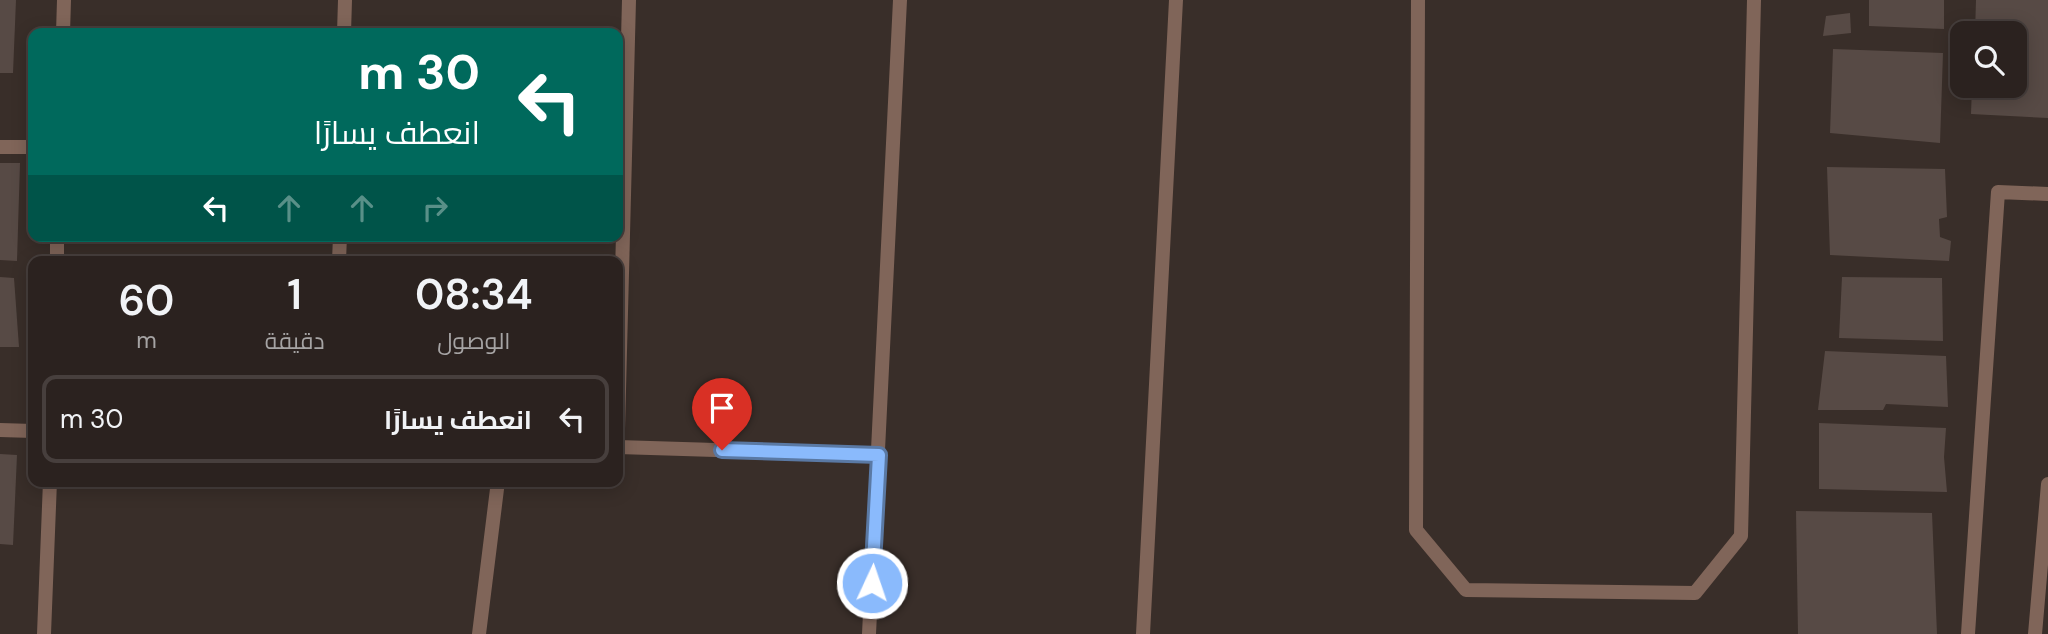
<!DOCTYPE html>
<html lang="ar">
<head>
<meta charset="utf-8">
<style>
  :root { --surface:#2b221f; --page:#332a28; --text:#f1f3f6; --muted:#a6a4a4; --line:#473f3d }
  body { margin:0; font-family:"DM Sans",Cairo,sans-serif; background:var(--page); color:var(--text); direction:rtl; height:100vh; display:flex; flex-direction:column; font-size:26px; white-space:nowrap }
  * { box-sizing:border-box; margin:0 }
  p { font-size:23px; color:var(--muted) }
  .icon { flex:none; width:38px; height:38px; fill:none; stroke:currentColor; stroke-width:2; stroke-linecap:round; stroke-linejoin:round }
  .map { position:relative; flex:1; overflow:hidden; direction:ltr }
  .panel { position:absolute; left:28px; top:256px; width:595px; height:231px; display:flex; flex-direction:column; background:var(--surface); border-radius:14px; box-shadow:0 4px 18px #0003,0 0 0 2px var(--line); direction:rtl }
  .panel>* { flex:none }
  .hud { position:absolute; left:28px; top:28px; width:595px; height:214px; border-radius:14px; box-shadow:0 4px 18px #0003,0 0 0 2px var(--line); direction:rtl; background:#00695c; color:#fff; overflow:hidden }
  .buttons { position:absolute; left:1950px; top:21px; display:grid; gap:14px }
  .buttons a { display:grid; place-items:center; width:77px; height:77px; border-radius:14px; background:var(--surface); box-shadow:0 4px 18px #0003,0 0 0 2px var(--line); font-size:35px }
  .pin { position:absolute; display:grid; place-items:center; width:60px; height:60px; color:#fff; margin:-72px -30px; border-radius:50% 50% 50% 0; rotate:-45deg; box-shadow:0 0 7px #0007 }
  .pin .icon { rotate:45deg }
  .me { position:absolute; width:77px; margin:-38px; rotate:3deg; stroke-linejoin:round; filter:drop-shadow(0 0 5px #0008) }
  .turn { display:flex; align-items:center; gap:24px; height:147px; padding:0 28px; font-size:32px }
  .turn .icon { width:91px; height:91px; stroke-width:2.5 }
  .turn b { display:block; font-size:49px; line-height:60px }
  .lanes { display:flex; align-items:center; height:66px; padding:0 28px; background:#0003; justify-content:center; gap:35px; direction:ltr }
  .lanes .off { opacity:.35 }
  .eta { display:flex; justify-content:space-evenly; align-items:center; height:119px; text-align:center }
  .eta b { font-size:42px; font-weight:600; line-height:49px }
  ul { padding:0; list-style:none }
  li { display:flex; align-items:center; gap:21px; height:88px; margin:0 14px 10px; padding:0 14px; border:4px solid var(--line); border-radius:14px }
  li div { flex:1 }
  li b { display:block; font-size:26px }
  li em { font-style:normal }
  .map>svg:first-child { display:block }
  .building { fill:#574a45 }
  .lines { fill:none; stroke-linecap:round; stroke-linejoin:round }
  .minor { stroke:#806559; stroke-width:14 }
  .route-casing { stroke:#5a79a4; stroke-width:18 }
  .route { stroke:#8abafc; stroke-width:12 }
</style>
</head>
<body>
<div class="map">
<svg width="2048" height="634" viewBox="0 0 2048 634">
  <rect width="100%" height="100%" fill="#392e29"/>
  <g class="building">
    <polygon points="0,0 16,0 13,73 0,73"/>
    <polygon points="1869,0 1944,0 1944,29 1869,26"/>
    <polygon points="1976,0 2048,0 2048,118 1971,114 1972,86 2014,86 2014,33 1975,33"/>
    <polygon points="1850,13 1851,33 1823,36 1826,16"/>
    <polygon points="1833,49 1943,53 1940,143 1830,133"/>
    <polygon points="0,163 20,163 17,261 0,260"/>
    <polygon points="1827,167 1945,169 1947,217 1939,219 1940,237 1951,241 1949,261 1830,255"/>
    <polygon points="0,277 14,278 19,347 0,347"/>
    <polygon points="1842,277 1942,278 1943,341 1839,338"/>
    <polygon points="1825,351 1946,356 1948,407 1886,404 1883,410 1818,410"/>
    <polygon points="1819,423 1946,428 1944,457 1947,492 1819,489"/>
    <polygon points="0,454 17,455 13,545 0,544"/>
    <polygon points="1796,511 1932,513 1937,634 1798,634"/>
  </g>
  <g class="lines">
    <g class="minor">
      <polyline points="1418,0 1416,530 1466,590 1695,593 1741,536 1754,0"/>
      <polyline points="63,33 64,0"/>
      <polyline points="344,33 345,0"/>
      <polyline points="0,147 33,147"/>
      <polyline points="57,261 57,236"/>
      <polyline points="339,261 340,236"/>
      <polyline points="618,429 629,0"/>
      <polyline points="0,430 33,431"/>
      <polyline points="618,447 879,455"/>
      <polyline points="44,634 50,481"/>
      <polyline points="479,634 498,481"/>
      <polyline points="869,634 900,0"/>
      <polyline points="1143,634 1176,0"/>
      <polyline points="1968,634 1998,192 2048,194"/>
      <polyline points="2035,634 2048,484"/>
    </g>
  </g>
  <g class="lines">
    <g class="route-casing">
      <polyline id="route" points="722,450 879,455 872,583"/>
    </g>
    <use href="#route" class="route"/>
  </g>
</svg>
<div class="buttons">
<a><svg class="icon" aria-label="search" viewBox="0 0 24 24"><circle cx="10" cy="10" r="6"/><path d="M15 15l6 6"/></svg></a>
</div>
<div class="pin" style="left:722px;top:450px;background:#d93025"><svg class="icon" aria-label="arrive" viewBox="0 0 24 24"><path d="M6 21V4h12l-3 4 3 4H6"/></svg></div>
<svg class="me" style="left:872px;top:583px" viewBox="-20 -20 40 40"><circle r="17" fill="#8abafc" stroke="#fff" stroke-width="3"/><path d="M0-11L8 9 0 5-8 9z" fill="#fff"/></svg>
<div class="hud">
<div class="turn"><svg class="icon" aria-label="left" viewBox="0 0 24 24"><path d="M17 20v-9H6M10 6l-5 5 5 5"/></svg><div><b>30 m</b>انعطف يسارًا</div></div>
<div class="lanes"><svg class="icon" aria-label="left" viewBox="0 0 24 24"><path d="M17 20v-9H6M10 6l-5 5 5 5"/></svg><svg class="icon off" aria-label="ahead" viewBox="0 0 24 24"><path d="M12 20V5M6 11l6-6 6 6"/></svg><svg class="icon off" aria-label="ahead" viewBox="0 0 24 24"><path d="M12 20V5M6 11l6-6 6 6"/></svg><svg class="icon off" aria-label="right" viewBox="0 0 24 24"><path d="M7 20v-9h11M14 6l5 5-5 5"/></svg></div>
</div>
<section class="panel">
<div class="eta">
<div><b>08:34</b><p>الوصول</p></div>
<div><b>1</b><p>دقيقة</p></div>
<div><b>60</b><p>m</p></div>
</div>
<ul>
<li><svg class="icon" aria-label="left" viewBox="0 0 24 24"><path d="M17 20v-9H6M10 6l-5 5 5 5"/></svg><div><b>انعطف يسارًا</b></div><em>30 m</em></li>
</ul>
</section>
</div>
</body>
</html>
